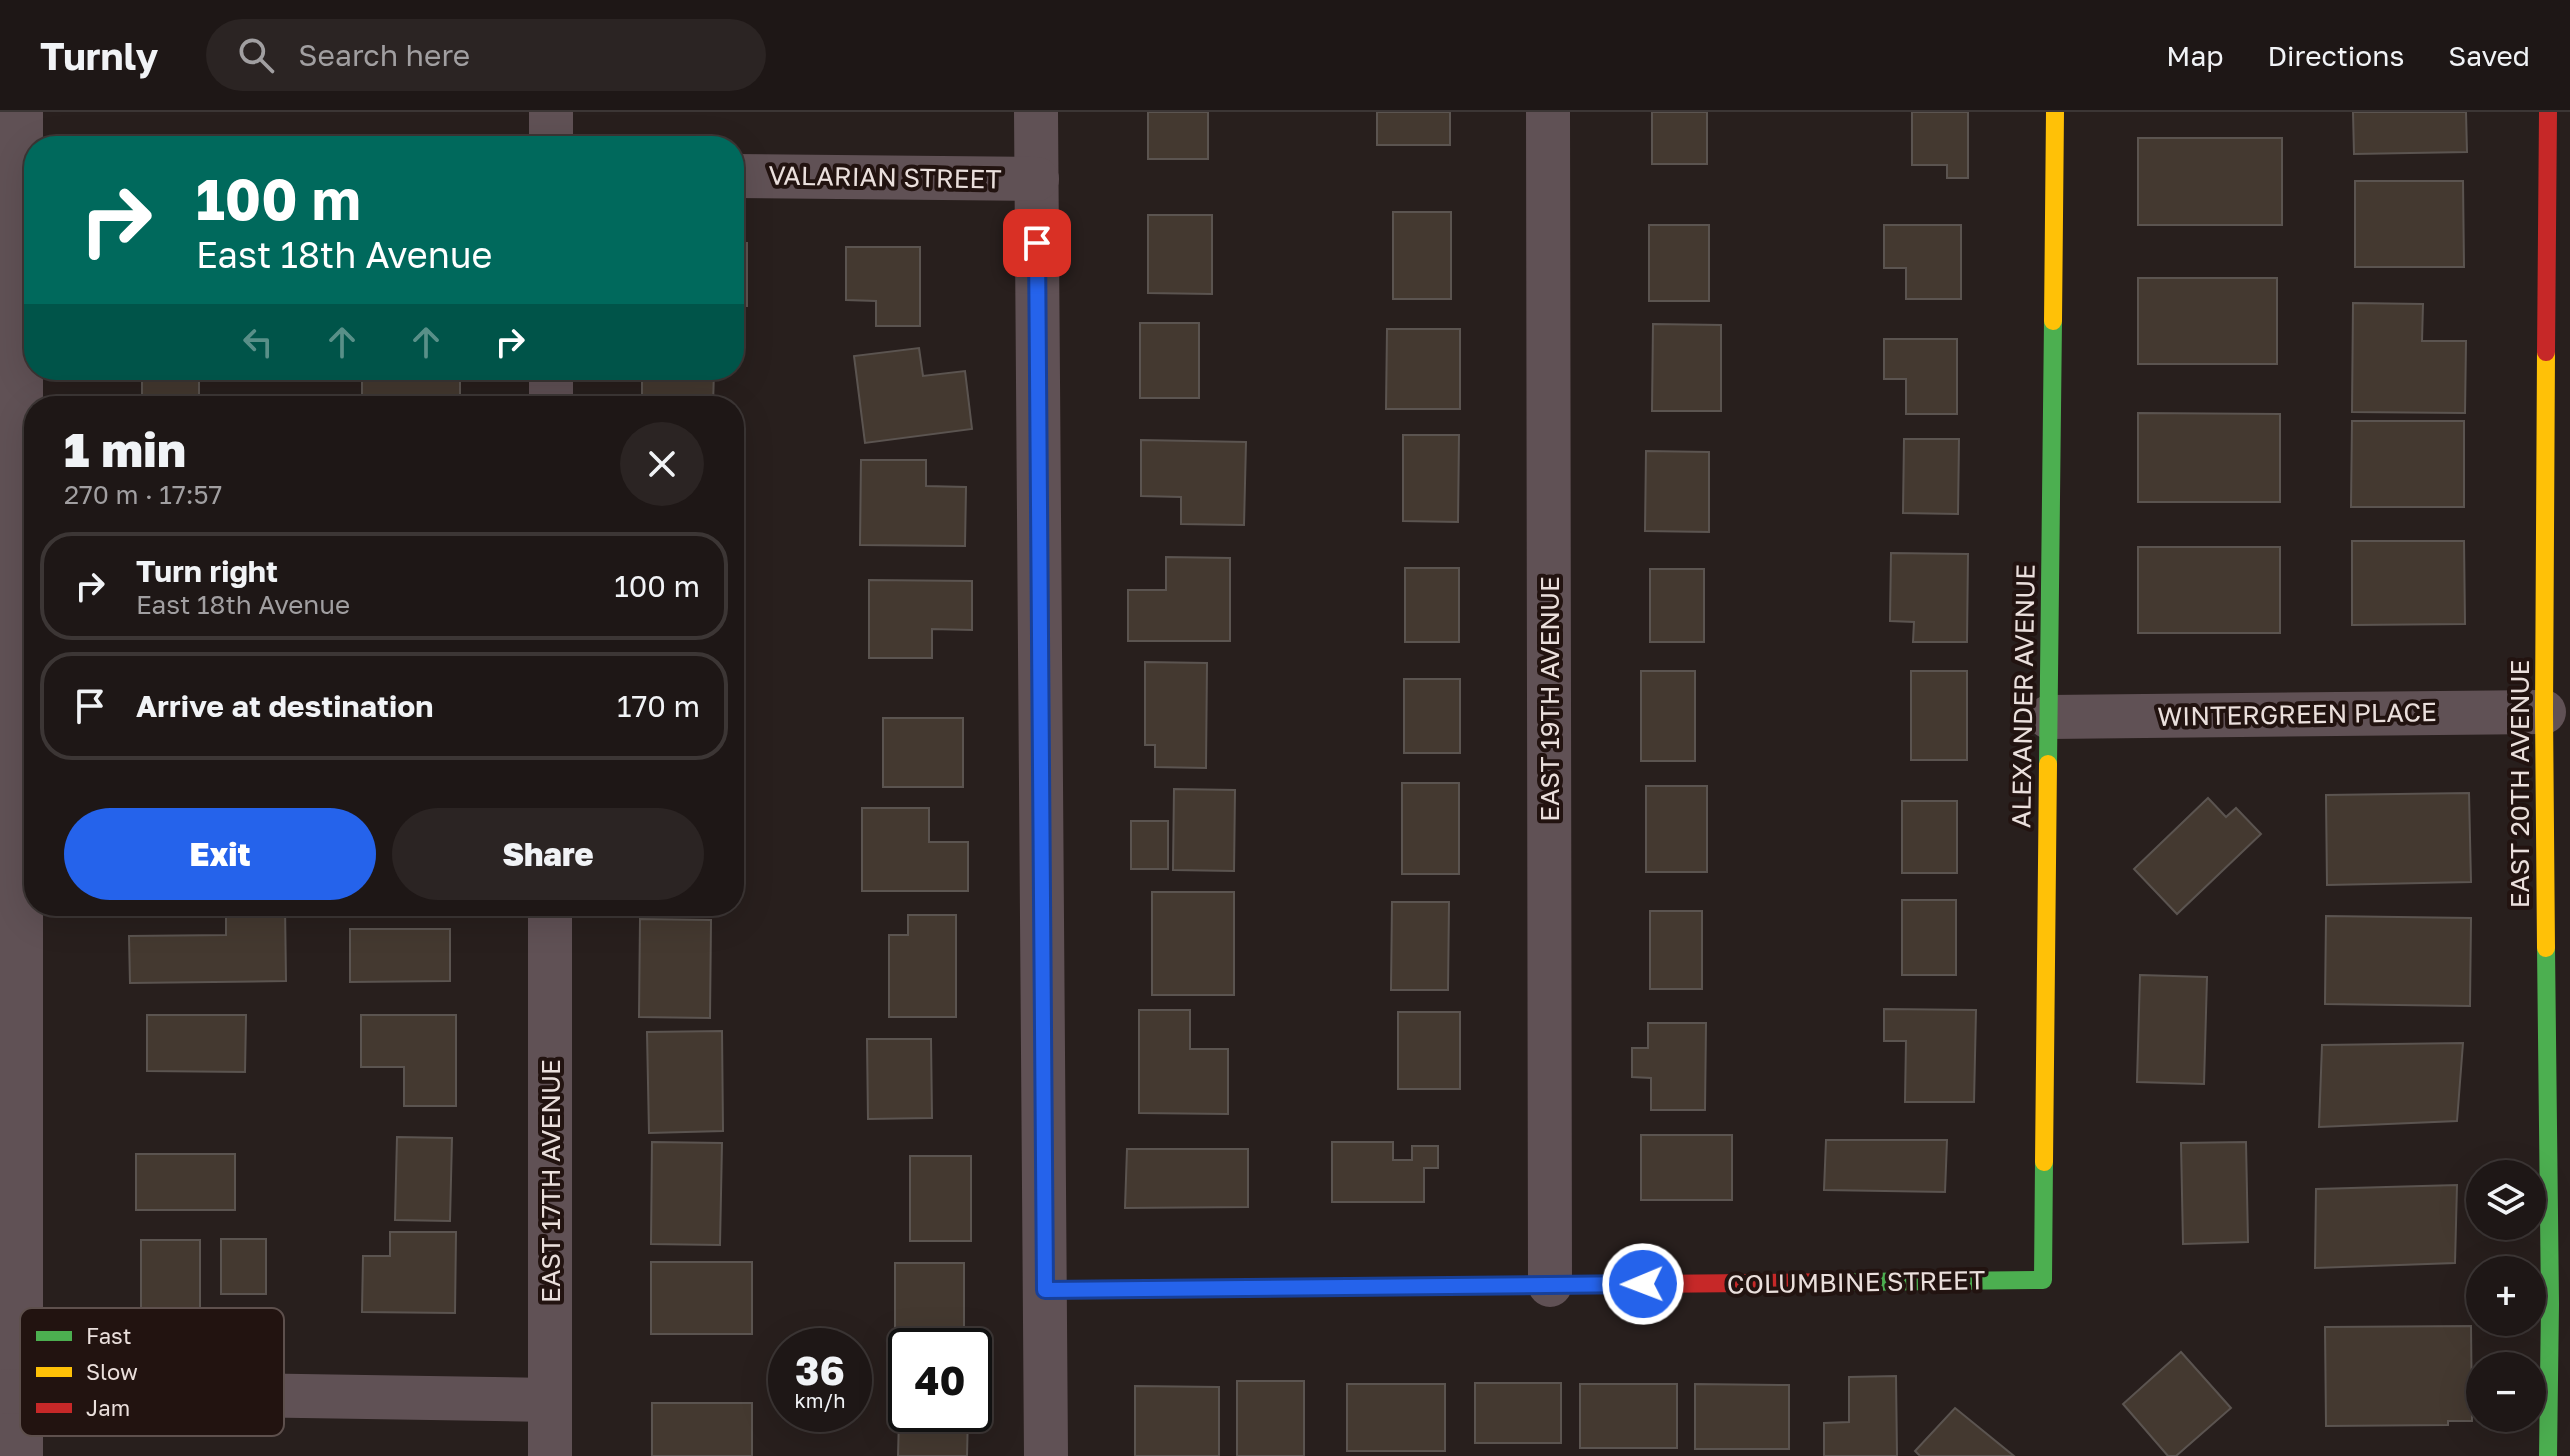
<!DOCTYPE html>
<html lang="en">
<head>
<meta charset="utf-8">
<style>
  :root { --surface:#1e1716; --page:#2b2423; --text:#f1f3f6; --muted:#a19fa1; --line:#3c3635; --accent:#2563eb }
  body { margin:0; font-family:"Golos Text",sans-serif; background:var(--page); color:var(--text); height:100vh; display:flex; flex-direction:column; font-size:30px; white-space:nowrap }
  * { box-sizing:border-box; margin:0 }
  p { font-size:26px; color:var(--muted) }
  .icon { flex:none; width:44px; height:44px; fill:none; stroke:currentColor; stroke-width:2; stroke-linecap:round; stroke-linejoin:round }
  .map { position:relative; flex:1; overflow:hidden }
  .details { position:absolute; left:24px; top:284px; width:720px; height:520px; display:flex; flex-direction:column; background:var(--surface); border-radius:32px; box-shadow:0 8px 32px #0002,0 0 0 2px var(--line) }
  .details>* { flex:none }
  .guide { position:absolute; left:24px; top:24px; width:720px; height:244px; border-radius:32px; box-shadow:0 8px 32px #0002,0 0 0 2px var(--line); background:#00695c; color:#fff; overflow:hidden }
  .buttons { position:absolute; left:2466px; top:1048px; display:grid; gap:16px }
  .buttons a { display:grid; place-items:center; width:80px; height:80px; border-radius:50%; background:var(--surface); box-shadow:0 8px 32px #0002,0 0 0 2px var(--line); font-size:40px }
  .speed { position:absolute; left:768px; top:1216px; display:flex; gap:16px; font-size:40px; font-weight:700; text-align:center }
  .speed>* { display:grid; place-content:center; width:104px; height:104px; border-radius:50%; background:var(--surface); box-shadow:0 8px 32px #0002,0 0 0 2px var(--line); line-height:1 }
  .speed small { font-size:20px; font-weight:400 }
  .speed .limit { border:4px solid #111; border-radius:12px; background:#fff; color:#111 }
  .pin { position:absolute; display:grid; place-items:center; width:68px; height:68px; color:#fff; margin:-34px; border-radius:16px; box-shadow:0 4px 12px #0006 }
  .me { position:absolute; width:88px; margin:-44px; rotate:269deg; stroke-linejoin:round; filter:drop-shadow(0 0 6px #0008) }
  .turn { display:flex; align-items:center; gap:28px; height:168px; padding:0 40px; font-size:36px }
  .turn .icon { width:104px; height:104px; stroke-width:2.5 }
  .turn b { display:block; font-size:56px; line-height:68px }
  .lanes { display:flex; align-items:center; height:76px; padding:0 40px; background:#0003; justify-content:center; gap:40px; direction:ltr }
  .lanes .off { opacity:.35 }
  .round { display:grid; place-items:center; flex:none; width:84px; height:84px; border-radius:42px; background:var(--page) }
  .head { display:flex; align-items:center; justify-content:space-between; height:136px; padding:0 40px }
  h1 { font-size:48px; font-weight:800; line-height:60px }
  .primary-button { display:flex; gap:16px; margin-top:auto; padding:16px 40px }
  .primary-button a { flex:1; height:92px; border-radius:48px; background:var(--accent); color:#fff; font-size:32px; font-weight:800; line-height:92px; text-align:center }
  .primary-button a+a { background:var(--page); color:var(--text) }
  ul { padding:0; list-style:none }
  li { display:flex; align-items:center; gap:24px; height:108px; margin:0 16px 12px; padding:0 24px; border:4px solid var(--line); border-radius:32px }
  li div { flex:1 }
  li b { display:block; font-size:30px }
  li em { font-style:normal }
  header { display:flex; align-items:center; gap:48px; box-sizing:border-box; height:112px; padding:0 40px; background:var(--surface); border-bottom:2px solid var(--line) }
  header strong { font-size:38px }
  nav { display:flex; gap:44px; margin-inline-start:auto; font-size:28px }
  .search { width:560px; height:72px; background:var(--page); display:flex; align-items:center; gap:20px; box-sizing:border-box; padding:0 28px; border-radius:44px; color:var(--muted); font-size:30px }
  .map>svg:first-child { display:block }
  .building { fill:#443930; stroke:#5b5450; stroke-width:2 }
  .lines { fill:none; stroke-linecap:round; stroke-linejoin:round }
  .street { stroke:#605155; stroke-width:44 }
  .fast { stroke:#4caf50; stroke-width:18 }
  .slow { stroke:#ffc107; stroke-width:18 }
  .jam { stroke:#c62828; stroke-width:18 }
  .route-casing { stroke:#184099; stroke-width:20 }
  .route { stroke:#2563eb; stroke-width:14 }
  .labels { text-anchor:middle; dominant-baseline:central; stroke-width:8; stroke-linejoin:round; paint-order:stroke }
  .street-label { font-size:26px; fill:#eadfdc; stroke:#221310 }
  .key { fill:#221310; stroke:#5e504d; stroke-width:2 }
  .key-label { font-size:22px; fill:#eadfdc }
</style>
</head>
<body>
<header>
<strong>Turnly</strong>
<div class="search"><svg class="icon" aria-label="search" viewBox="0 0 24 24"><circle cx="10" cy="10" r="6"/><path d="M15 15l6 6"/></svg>Search here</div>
<nav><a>Map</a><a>Directions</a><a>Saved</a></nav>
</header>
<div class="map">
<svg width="2570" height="1344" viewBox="0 0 2570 1344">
  <rect width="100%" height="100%" fill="#281f1d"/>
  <g class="building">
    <rect x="1148" y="0" width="60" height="47"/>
    <rect x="1377" y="0" width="73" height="33"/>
    <rect x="1652" y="0" width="55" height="52"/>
    <polygon points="1912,0 1968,0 1968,66 1947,66 1947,53 1912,53"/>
    <polygon points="2353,0 2466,0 2467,40 2354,42"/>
    <rect x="2138" y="26" width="144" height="87"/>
    <polygon points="2355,69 2463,69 2464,155 2355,155"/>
    <rect x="1393" y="100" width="58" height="87"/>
    <polygon points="1148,103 1212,103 1212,182 1148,181"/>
    <rect x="1649" y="113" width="60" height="76"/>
    <polygon points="1884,113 1961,113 1961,187 1906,187 1906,156 1884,156"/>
    <rect x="734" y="131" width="13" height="63"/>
    <polygon points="846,135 920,135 920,214 876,214 876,189 846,188"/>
    <rect x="2138" y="166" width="139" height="86"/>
    <polygon points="2353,191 2423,192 2422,229 2466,229 2465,301 2352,300"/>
    <rect x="1140" y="211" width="59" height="75"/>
    <polygon points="1653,212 1721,213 1721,299 1652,299"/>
    <polygon points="1387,217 1460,217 1460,297 1386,297"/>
    <polygon points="1884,227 1957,227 1957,302 1906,302 1906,267 1884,267"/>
    <polygon points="919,236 923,264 965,259 972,317 865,331 854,244"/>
    <rect x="142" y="258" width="57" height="36"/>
    <rect x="362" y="258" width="98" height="25"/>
    <polygon points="642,258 714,258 713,294 642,294"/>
    <polygon points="2138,301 2280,302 2280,390 2138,390"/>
    <polygon points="2352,309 2464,309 2464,395 2351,395"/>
    <polygon points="1403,323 1459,323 1458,410 1403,409"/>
    <polygon points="1904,327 1959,327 1958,402 1903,401"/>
    <polygon points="1141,328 1246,330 1244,413 1181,412 1181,385 1141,384"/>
    <polygon points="1646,339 1709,340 1709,420 1645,419"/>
    <polygon points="861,348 926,348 926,374 966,375 965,434 860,433"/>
    <polygon points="2352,429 2464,429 2465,512 2352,513"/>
    <rect x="2138" y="435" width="142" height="86"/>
    <polygon points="1891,441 1968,442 1967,530 1913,530 1914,510 1890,509"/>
    <polygon points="1166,445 1230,446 1230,529 1128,529 1128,478 1166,478"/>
    <rect x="1405" y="456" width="54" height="74"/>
    <rect x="1650" y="457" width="54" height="73"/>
    <polygon points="869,468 972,469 972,518 932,517 932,546 869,546"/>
    <polygon points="1145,550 1207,551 1206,656 1155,655 1155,633 1145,633"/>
    <rect x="1641" y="559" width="54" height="90"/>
    <rect x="1911" y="559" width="56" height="89"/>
    <rect x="1404" y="567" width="56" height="74"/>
    <rect x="883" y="606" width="80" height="69"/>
    <rect x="1402" y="671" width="57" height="91"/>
    <rect x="1646" y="674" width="61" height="86"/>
    <polygon points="1174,677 1235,678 1234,759 1173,758"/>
    <polygon points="2469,681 2471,770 2327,773 2326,683"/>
    <polygon points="2208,686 2226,705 2236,696 2261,722 2177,802 2134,757"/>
    <rect x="1902" y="689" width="55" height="72"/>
    <polygon points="862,696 929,696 929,730 968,730 968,779 862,779"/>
    <rect x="1131" y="709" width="37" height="48"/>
    <rect x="1152" y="780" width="82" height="103"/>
    <rect x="1902" y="788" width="54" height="75"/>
    <polygon points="1392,790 1449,790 1448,878 1391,878"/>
    <polygon points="226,794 285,794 286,869 130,871 129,824 226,823"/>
    <rect x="1650" y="799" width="52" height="78"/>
    <polygon points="908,803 956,803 956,905 889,905 889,823 908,823"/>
    <polygon points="2326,804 2471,806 2470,894 2325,892"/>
    <polygon points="640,807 711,808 710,906 639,905"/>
    <polygon points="350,817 450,817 450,869 350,870"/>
    <polygon points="2140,863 2207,865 2204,972 2137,970"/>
    <polygon points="1884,897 1976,898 1974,990 1905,990 1906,929 1884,929"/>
    <polygon points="1139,898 1190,898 1190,937 1228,937 1228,1002 1139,1001"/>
    <rect x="1398" y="900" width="62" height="77"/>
    <polygon points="147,903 246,903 245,960 147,959"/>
    <polygon points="361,903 456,903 456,994 404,994 404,955 361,955"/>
    <polygon points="1648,911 1706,911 1705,998 1651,998 1651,966 1632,965 1632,936 1648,936"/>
    <polygon points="722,919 723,1019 649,1021 647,920"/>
    <polygon points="867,927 931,927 932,1006 868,1007"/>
    <polygon points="2463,931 2457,1009 2319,1015 2322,933"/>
    <rect x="1641" y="1023" width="91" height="65"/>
    <polygon points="397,1025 452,1026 450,1109 395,1108"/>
    <polygon points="1826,1028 1947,1028 1945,1080 1824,1078"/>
    <polygon points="652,1030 722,1031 720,1133 651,1132"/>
    <polygon points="1332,1030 1393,1030 1393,1048 1412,1048 1412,1034 1438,1034 1438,1056 1424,1056 1424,1090 1332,1090"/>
    <polygon points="2246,1030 2248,1130 2183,1132 2181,1031"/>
    <polygon points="1127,1037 1248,1037 1248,1095 1125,1096"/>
    <rect x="136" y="1042" width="99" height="56"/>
    <rect x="910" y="1044" width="61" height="85"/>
    <polygon points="2457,1073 2455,1151 2315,1156 2316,1077"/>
    <polygon points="390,1120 456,1120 455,1201 362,1200 363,1144 390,1144"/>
    <rect x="221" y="1127" width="45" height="55"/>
    <rect x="141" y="1128" width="59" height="81"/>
    <rect x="651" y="1150" width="101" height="72"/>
    <polygon points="895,1151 964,1151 964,1234 906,1234 906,1240 895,1240"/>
    <polygon points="2471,1214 2472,1309 2448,1309 2448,1313 2326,1314 2325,1215"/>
    <polygon points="2181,1240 2231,1296 2176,1344 2168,1344 2123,1292"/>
    <polygon points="1896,1264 1897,1344 1824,1344 1824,1311 1849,1310 1849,1265"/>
    <polygon points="900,1267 906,1267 906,1302 968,1302 967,1344 898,1344"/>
    <rect x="1237" y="1269" width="67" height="75"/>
    <rect x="1475" y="1271" width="86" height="60"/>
    <rect x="1347" y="1272" width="98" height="67"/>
    <rect x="1580" y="1272" width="97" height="64"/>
    <polygon points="1695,1272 1789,1273 1789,1337 1695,1337"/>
    <polygon points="1135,1274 1219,1275 1219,1344 1135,1344"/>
    <rect x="652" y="1291" width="100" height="53"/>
    <polygon points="1955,1296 2014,1344 1920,1344 1915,1339"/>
  </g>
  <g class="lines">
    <g class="street">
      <polyline points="21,0 21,1344"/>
      <polyline points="551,0 551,34"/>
      <polyline points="1036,0 1046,1344"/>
      <polyline points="1548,0 1550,1173"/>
      <polyline points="734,64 1037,67"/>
      <polyline points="551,294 551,258"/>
      <polyline points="2049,605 2544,600"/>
      <polyline points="0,1279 550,1288"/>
      <polyline points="550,1344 550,794"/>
    </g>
    <g class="fast">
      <polyline points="2048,652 2053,209"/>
      <polyline points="2546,836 2550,1192 2548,1344"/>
      <polyline points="1849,1170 2043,1168 2044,1050"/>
      <polyline points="1045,1178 1529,1173"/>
    </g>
    <g class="slow">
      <polyline points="2053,209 2055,0"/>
      <polyline points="2546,836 2544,600 2546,240"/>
      <polyline points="2044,1050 2048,652"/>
    </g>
    <g class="jam">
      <polyline points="2546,240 2548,0"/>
      <polyline points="1529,1173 1849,1170"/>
    </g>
  </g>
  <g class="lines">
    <g class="route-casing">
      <polyline id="route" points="1037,131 1045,1178 1643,1172"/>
    </g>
    <use href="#route" class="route"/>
  </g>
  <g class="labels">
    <g class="street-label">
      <text transform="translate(885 65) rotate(1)">VALARIAN STREET</text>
      <text transform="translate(2023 584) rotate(-89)">ALEXANDER AVENUE</text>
      <text transform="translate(1549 587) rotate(-90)">EAST 19TH AVENUE</text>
      <text transform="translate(2297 602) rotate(-1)">WINTERGREEN PLACE</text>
      <text transform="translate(2519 672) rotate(-90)">EAST 20TH AVENUE</text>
      <text transform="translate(550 1069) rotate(-90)">EAST 17TH AVENUE</text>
      <text transform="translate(1856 1170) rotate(-1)">COLUMBINE STREET</text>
    </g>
  </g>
  <rect x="20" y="1196" width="264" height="128" rx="12" class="key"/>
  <rect x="36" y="1219" width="36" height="10" fill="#4caf50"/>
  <rect x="36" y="1255" width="36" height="10" fill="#ffc107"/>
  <rect x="36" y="1291" width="36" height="10" fill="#c62828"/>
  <g class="key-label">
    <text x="86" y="1232">Fast</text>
    <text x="86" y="1268">Slow</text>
    <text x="86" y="1304">Jam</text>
  </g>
</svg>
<div class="buttons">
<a><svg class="icon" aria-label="layers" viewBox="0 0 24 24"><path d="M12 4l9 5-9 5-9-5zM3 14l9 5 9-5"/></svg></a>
<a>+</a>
<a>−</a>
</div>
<div class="speed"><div>36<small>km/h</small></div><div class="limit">40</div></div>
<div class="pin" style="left:1037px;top:131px;background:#d93025"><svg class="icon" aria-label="arrive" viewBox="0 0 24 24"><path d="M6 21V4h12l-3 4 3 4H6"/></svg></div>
<svg class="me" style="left:1643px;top:1172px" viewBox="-20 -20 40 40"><circle r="17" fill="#2563eb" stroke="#fff" stroke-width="3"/><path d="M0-11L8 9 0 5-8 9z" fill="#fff"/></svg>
<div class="guide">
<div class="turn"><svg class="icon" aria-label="right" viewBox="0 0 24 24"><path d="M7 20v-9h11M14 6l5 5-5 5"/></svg><div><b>100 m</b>East 18th Avenue</div></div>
<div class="lanes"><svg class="icon off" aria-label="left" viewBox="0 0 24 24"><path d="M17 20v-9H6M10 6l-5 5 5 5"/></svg><svg class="icon off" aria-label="ahead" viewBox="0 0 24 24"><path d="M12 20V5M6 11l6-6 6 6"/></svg><svg class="icon off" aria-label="ahead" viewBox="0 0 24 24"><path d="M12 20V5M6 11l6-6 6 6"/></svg><svg class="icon" aria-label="right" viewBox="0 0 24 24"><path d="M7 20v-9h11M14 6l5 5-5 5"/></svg></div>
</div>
<section class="details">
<div class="head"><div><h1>1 min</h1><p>270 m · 17:57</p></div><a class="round"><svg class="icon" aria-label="close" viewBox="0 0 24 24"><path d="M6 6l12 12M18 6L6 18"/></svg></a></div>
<ul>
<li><svg class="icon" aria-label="right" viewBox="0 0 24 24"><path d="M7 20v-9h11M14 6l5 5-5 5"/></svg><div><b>Turn right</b><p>East 18th Avenue</p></div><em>100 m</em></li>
<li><svg class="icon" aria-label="arrive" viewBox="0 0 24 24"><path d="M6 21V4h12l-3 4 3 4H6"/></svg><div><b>Arrive at destination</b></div><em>170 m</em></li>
</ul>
<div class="primary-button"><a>Exit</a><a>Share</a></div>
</section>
</div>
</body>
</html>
